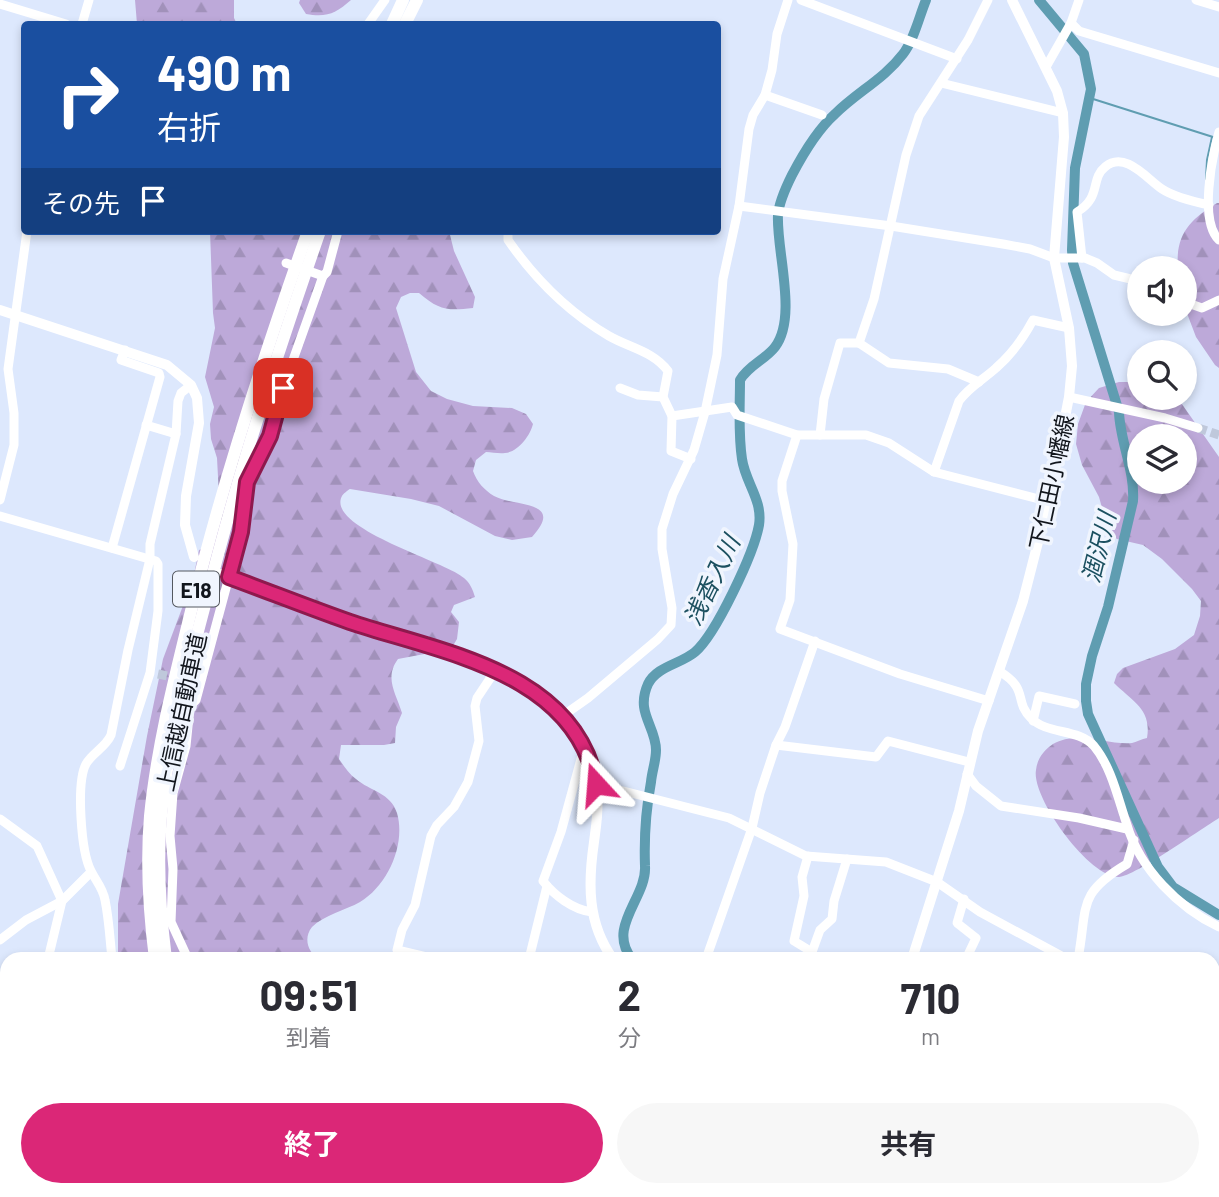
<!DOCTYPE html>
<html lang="ja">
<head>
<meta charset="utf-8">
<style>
  :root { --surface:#fff; --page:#f7f7f7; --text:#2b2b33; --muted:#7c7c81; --accent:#db2777 }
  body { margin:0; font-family:Barlow,"Noto Sans JP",sans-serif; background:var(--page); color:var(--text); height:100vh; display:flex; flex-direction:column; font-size:26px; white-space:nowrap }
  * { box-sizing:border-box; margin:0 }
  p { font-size:23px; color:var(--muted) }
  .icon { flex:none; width:38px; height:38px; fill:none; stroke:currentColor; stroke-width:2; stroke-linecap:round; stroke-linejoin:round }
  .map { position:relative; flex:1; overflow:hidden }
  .sheet { position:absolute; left:0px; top:952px; width:1220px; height:245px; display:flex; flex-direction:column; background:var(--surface); border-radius:21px 21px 0 0; box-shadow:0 4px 10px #0003 }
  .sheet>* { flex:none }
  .banner { position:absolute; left:21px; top:21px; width:700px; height:214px; border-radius:7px; box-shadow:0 4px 10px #0003; background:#1a4fa0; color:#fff; overflow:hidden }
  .controls { position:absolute; left:1127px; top:256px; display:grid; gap:14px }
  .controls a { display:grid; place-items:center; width:70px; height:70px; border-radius:50%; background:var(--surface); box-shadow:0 4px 10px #0003; font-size:35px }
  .pin { position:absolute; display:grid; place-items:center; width:60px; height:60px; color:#fff; margin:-30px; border-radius:14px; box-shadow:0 4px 10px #0006 }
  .me { position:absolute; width:77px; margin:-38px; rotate:341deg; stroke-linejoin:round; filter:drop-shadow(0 0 5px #0008) }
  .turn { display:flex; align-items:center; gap:24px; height:147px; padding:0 21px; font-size:32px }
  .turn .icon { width:91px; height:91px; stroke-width:2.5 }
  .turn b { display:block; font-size:49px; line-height:60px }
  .then { display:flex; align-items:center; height:66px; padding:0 21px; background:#0003; gap:14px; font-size:26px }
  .eta { display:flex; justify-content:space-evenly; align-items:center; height:119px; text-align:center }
  .eta b { font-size:42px; font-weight:700; line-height:49px }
  .cta { display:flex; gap:14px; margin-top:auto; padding:14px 21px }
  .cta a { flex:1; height:80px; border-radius:42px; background:var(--accent); color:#fff; font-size:28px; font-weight:700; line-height:80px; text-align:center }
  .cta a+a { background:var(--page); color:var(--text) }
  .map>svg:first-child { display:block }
  .forest { fill:url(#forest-firs); fill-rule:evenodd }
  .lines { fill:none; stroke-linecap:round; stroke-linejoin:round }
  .stream { stroke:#5f9db1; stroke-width:2 }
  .river { stroke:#5f9db1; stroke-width:10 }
  .minor-tunnel { stroke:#bfc8db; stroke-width:9; stroke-dasharray:9 4.5; stroke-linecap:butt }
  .minor { stroke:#fff; stroke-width:9 }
  .major { stroke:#fff; stroke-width:10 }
  .highway { stroke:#fff; stroke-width:12 }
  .route-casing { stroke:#8e194d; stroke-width:18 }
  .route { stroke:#db2777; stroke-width:12 }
  .labels { text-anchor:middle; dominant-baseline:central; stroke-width:7; stroke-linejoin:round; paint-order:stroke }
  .shield { fill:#f0f5fe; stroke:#555960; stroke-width:2 }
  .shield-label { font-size:21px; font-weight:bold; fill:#12161d }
  .street-label { font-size:23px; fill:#12161d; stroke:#f0f5fe }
  .water-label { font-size:24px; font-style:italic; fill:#1c5060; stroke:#f0f5fe }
</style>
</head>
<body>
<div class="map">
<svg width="1219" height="1197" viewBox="0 0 1219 1197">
  <defs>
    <pattern id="forest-firs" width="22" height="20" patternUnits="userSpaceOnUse" patternTransform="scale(1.75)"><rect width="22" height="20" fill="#bda9d9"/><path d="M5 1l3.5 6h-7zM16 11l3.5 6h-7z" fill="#a191ba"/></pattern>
  </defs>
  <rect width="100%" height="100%" fill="#dde8fd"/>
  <g class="forest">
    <polygon points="135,0 234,0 234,18 237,24 137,24"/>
    <path d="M300,0H351C336,13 327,18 306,14L299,3Z"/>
    <path d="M1217,203H1219V368L1215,365L1196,337L1185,308V268H1178C1175,234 1191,219 1217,203Z"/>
    <path d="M210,231H449L454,251L475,297L473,308C447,311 439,310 419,293H410L401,297L396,308L416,372L431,391L447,399L473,406L512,408L526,414L533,424C530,436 518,452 505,453C499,454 492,452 486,452L476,460L473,471C477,482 484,490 494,496C514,507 566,500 532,537L512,540L495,536L439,506L411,499L350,489C349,489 342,495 342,496C325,528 447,562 464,578C470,583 473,590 475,597L454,605L451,612L459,622L457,639L451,649L398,659C384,678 396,693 402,713L396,727L395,743L384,745H341L339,759C344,766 349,774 356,779C370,791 391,793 397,813C406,844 388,885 360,902C346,910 324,915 312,927C303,938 308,953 319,959H118V904L147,736L163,659L193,579L199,550L212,545L220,515L217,458L211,439L210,424L214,407L205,377L215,328L213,313Z"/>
    <path d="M1119,382H1139V397H1177L1219,457V818C1201,829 1135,876 1119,877C1089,878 1031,797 1036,770C1037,759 1044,750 1053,744C1077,730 1106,745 1132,743C1136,742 1142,739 1147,738C1152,709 1132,701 1114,683L1117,674L1123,668L1175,649L1194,635L1200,616L1201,601L1192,589L1162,559L1143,545L1117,539L1109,533L1099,497L1082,465L1076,444L1078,424L1086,402L1099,388ZM1139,436H1185V481H1139Z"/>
    <polygon points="1213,1123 1219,1123 1219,1197 997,1197 998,1190 1213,1190"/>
    <polygon points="142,1190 333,1190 334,1196 143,1197"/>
  </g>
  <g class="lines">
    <g class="stream">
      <polyline points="1090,98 1213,137"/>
      <polyline points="1206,179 1207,160 1212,137"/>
    </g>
    <g class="river">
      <path d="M1039,0L1084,54L1091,89L1075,168L1072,250L1073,263L1119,412C1120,442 1135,470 1133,501L1108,607L1092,656L1086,684V701L1088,714L1158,867L1173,887L1219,915"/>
      <path d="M632,959C606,927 647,898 645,866C644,838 646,809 651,782C652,771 656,761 656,750C656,726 635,713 648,684C657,666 681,664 695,652C716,634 754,553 759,525C763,500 745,482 742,459C738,433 740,406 740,380C749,365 765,360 775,347C798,317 776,250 778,215C779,202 786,187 792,175C803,154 817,130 835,114C857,92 884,79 903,54C914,40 919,17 926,0"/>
      <polyline points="920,1190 928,1197"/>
    </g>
    <g class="minor-tunnel">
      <polyline points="1198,428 1219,435"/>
      <polyline points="158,674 196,682"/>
    </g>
    <g class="minor">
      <polyline points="801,0 957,59"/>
      <polyline points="1196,0 1219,7"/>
      <polyline points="0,4 66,24"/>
      <polyline points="1071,23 1079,31 1219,73"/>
      <polyline points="82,24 89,0"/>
      <polyline points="368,24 385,0"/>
      <polyline points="1046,67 1071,23 1079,0"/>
      <polyline points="941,83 1063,113"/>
      <polyline points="765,95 822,115"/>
      <path d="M1219,132C1212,157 1199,221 1219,240"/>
      <polyline points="739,206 891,226 1003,244 1030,249 1054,258 1085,258 1097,263 1114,275 1139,281"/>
      <path d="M508,231V240C535,279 568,312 609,336C630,348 653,351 668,371L663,397L672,416L671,451L691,459"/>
      <path d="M1082,258L1077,212C1102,197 1090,179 1105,167C1125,150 1147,179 1162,189C1174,197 1195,202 1209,205"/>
      <polyline points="286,263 323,276"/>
      <polyline points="1185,302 1202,308 1219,300"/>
      <polyline points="859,343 889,363 948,369 979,382"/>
      <polyline points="620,388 638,395 663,397"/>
      <polyline points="1069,397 1165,418 1198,428"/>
      <polyline points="672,416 732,407 737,415 797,435 866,435 889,443 934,472 1039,499 1049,499"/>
      <polyline points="146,425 176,434"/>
      <polyline points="797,435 782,481 782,491 793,544 790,600 780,629 900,674 989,701"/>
      <polyline points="820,435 824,399 840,343 859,343 874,299 906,155 919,116 968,40 988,0"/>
      <path d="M934,472L959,401C969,387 984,379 996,368C1012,354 1023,339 1033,320L1069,328"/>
      <polyline points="0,500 14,445 14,413 8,369 27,231"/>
      <polyline points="0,516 156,561 158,564 158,611 150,673 120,766"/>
      <polyline points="112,548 160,377 159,373 121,360 125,350"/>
      <path d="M999,671C1030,690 1013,700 1031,718C1047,735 1078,728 1094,746C1112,768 1118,799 1127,825C1140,869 1179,908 1219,927"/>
      <polyline points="561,717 588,698 658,639 671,625 672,608 662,549 662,529 673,494 694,450 705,412 717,355 723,279 739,206 749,129 753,115 765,95 772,70 777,34 788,0"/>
      <polyline points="1033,721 1039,696 1075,704"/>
      <polyline points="776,745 876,757 888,741 969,762"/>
      <path d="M586,754L581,759L561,832L543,881C554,895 573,910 592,912"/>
      <polyline points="967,774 976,786 1001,806 1079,818 1127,829"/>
      <polyline points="596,784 729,818 806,856 886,862 937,882 980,912 1067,959"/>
      <polyline points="0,819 37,846 62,901 48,959"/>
      <polyline points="808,856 802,877 804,896 794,941 812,952 814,959"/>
      <polyline points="964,899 957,923 976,938 967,957"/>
      <polyline points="0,940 26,920 62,901 91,872"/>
      <polyline points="812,952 820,930 832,919 834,901 847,859"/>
      <path d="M112,959C110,940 109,919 105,900C103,888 96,881 91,871C81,852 76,783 86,764C92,753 106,747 111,735L128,650L150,559V544L176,434L178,401L181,393L191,385"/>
      <polyline points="188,959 171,922 173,869 170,836 173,793 186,746 190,706 196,700 241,532 247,483 269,436 283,388 323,276 327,272 338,231"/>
      <polyline points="435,959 397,950 402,930 415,905 431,836 437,825 454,807 468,782 479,741 475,706 477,698 495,671"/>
      <polyline points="529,959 547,886"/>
      <polyline points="706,959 752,828 760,793 776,745 785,727 815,641"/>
      <path d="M1078,959C1088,907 1076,894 1127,864L1134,840"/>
      <polyline points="1213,1014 1219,1016"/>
      <polyline points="1213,1083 1219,1084"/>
      <polyline points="0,1129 7,1095"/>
      <polyline points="0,1144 7,1147"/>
      <polyline points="73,1190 81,1197"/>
      <polyline points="167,1190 169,1197"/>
      <polyline points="455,1190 454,1194 470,1197"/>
      <polyline points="710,1190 712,1197"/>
      <polyline points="851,1190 858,1197"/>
      <polyline points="1004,1190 1011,1197"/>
      <polyline points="408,1197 410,1190"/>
      <polyline points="570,1197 570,1190"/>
      <polyline points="643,1197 644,1190"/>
    </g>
    <g class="major">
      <polyline points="0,310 167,365 191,385 197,398 199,423 186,496 185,525 194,557"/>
      <path d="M221,574C264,590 307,607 351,622C444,653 582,674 597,794C599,810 596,826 594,842C588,883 587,923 613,959"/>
      <polyline points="912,959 959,811 978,731 1023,601 1049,499 1069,397 1072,366 1069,328 1054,258 1064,137 1063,113 1057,91 1012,0"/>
      <polyline points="812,1197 821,1190"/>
    </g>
    <g class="highway">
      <polyline points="392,24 403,0"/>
      <polyline points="405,24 417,0"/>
      <path d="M155,959C149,912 146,863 150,816C157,745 175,676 192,607C223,480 264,355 308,231"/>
      <path d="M166,959C160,912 157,863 161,816C168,742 188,669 207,597C238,473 278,352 320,231"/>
      <polyline points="211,1190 213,1197"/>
      <polyline points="223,1190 225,1197"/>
    </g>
  </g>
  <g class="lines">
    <g class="route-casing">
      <path id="route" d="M283,388L270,436L247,482L241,532L229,577C270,592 310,608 350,622C439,652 575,671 596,784"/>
    </g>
    <use href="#route" class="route"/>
  </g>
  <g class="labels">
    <rect class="shield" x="173" y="571.5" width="46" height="35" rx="5"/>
    <g class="shield-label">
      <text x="196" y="589">E18</text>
    </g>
    <g class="street-label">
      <text transform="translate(1051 482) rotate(-78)">下仁田小幡線</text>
      <text transform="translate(181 712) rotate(-78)">上信越自動車道</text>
    </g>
    <g class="water-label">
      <text transform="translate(1098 547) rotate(-76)">涸沢川</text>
      <text transform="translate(711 580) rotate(-64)">浅香入川</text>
    </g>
  </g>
</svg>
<div class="controls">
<a><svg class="icon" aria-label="sound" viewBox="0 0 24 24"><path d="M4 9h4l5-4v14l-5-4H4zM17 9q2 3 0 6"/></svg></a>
<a><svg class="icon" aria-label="search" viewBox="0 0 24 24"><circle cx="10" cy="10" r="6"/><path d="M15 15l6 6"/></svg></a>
<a><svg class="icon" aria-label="layers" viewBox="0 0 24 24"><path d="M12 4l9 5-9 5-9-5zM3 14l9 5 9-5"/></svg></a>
</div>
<div class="pin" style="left:283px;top:388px;background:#d93025"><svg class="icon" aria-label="arrive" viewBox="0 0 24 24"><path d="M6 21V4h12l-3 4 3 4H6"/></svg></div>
<svg class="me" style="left:596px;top:784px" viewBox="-20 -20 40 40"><path d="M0-17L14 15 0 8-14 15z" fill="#db2777" stroke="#fff" stroke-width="4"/></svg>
<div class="banner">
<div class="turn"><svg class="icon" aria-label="right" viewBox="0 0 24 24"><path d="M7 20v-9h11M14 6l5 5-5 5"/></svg><div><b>490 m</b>右折</div></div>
<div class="then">その先<svg class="icon" aria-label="arrive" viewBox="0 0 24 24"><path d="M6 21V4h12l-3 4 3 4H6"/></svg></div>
</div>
<section class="sheet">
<div class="eta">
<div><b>09:51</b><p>到着</p></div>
<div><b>2</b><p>分</p></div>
<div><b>710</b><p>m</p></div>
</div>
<div class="cta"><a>終了</a><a>共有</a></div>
</section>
</div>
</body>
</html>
